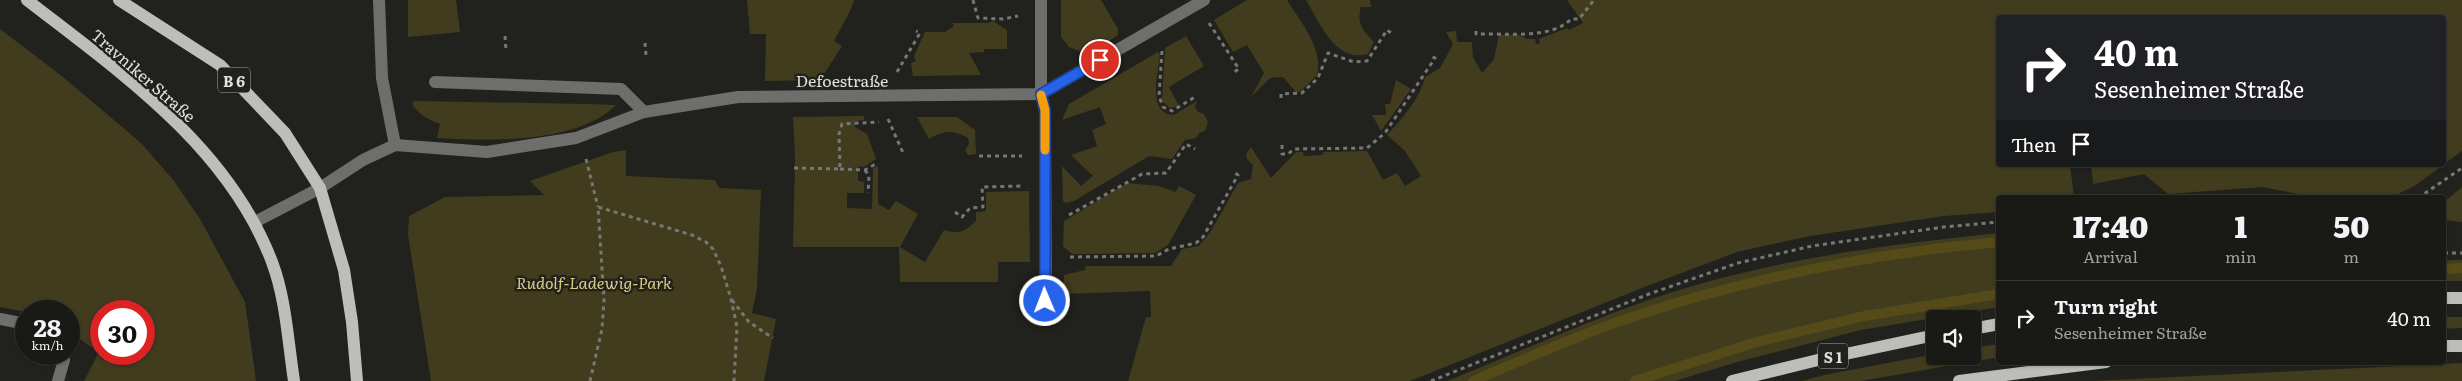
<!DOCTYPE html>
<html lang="en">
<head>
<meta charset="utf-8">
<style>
  :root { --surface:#191916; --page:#22221f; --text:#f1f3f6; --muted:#9fa0a1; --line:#373835 }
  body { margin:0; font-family:Literata,serif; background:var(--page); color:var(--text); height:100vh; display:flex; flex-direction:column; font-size:19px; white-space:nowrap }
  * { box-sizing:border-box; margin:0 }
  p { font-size:16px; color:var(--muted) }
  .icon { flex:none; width:28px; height:28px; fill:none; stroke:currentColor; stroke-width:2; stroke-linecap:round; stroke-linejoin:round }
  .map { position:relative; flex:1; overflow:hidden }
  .details { position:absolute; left:1996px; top:195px; width:450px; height:170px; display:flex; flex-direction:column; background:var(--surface); border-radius:5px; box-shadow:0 1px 4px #0004,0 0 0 1px var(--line) }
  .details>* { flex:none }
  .guide { position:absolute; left:1996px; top:15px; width:450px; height:152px; border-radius:5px; box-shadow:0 1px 4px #0004,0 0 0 1px var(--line); background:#202124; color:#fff; overflow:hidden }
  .fabs { position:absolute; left:1926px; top:310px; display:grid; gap:10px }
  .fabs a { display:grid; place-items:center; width:55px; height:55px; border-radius:5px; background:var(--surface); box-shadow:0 1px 4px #0004,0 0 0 1px var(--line); font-size:25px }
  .speed { position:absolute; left:15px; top:300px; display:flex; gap:10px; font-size:25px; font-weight:700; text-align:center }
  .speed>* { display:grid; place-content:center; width:65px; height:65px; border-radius:50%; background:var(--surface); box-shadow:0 1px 4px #0004,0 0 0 1px var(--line); line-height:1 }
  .speed small { font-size:12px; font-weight:400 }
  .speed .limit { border:8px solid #d22; background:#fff; color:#111 }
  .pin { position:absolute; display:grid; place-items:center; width:42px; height:42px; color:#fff; margin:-21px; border:2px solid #fff; border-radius:50%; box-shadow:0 1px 5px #0007 }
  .me { position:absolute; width:55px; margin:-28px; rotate:359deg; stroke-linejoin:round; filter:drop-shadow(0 0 4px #0008) }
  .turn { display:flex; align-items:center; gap:18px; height:105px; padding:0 15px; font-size:22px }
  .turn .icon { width:65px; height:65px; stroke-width:2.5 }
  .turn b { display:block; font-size:35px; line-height:42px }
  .then { display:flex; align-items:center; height:48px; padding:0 15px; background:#0003; gap:10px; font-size:19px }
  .eta { display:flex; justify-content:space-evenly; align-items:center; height:85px; text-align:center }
  .eta b { font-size:30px; font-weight:800; line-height:35px }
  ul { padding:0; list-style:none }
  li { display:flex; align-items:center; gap:15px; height:75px; padding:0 15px; border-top:1px solid var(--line) }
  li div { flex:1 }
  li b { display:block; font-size:19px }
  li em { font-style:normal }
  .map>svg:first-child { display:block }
  .green { fill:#423c1e; fill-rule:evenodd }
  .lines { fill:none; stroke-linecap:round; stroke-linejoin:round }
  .stream { stroke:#544b19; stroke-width:10 }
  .path { stroke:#777774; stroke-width:3; stroke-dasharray:4 4; stroke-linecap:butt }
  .minor { stroke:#6e6e6d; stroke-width:12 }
  .major { stroke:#bdbdba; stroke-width:12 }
  .route-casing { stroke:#184099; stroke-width:12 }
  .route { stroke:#2563eb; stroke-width:9 }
  .slow { stroke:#f59e0b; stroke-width:9 }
  .labels { text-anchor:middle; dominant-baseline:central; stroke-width:5; stroke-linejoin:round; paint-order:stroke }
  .shield { fill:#21211e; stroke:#a7a7a4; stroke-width:1 }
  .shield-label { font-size:15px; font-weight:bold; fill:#e0e0de }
  .street-label { font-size:16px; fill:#e0e0de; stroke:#21211e }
  .park-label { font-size:16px; font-style:italic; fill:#dccc7f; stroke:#21211e }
</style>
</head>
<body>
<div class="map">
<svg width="2462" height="381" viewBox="0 0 2462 381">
  <rect width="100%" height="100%" fill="#21211e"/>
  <g class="green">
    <polygon points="408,0 456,0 460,32 408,37"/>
    <polygon points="747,0 854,0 850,11 834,41 842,46 820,80 765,81 766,34 750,34"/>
    <polygon points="1061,0 1101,0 1118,29 1118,35 1096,50 1079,51 1069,47 1061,37"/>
    <path d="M1247,0H1287C1300,21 1324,49 1317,75L1300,92H1296L1283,77L1270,78L1251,97L1264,73L1247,45L1233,52L1214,20Z"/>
    <path d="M1306,0H1370L1371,7H1361C1356,24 1364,31 1374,42L1368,54C1335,63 1320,23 1306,0Z"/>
    <path d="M1567,0H2462V151L2444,164V18H1999V165H2070L2074,197L1999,198V212L1944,216L1810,236L1737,252L1647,286L1410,381H1128L1146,317H1151L1150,291L1063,294L1064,275L1085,270L1086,266H1171L1182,249L1199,246L1211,231L1238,183L1251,179L1253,165L1247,159L1246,154L1251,147L1271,178L1296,152H1303L1304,156L1323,155V152L1367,151L1383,180L1397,173L1405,186L1421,176L1405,151L1387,135C1402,119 1420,98 1425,77L1440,68L1453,44L1446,32L1456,31L1457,42H1472L1473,57L1482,73L1494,59L1499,35H1519L1527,39H1535L1536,44H1540L1539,39L1567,28L1569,30L1583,23Z"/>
    <polygon points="993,21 1007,30 1007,49 984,49 984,52 969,53 981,75 913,76 911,63 916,61 914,56 925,32 945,32 954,26 952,23 988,23"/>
    <path d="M0,29L63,77L141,143L174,181L200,219L245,302L256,381H84L99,352L69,332V311L26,312L0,307ZM101,311H144V354H101Z"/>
    <polygon points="1186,36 1204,66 1169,87 1179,106 1170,108 1162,101 1165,48"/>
    <path d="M1158,52L1160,55C1158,74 1147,114 1174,115L1197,101L1195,107L1198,112L1204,114L1208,122L1205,131L1199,133L1196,138L1185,140L1172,159L1149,156L1074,201L1066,203L1063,201L1062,166L1081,186L1093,176L1071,155L1097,146L1092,130L1106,124L1100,107L1062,120L1069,104Z"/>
    <polygon points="1396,80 1411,89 1381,131 1372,115 1386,115 1385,104 1390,104"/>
    <path d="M415,101L589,104L616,105C578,144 487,141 437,138L440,124C429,120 417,114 412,103Z"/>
    <path d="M864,116V120L855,121V127L867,134L876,159L864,167L858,166V181L864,182V193H847V208L872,209L873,168L878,166V204L889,210L896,201L918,214L900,247L925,262L944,230C958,235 966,231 976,221V212L986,211V192L1029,191L1030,262H998V282H900L899,247H793L795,159L793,117Z"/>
    <path d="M917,117H957L975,130L976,154L968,155L965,150L969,144L968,138C953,130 944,130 929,139Z"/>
    <polygon points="626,150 626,176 715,180 719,188 761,190 757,289 752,313 776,319 764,381 431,381 408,235 409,216 445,197 544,195 530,181 613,152"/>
    <polygon points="2091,165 2443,165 2416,185 2392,197 2313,197 2263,187 2168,194 2144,174 2093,184"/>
    <polygon points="1127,183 1159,186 1176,192 1179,186 1196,195 1168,245 1155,253 1072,254 1063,246 1064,221"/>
    <polygon points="2462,187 2462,222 2444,220 2444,202"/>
    <path d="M1999,233V307L1861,330L1737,362L1675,381H1447C1515,354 1582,323 1651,299C1762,261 1882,245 1999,233Z"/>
    <rect x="2444" y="260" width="18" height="21"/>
    <polygon points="2444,317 2462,317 2462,328 2444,329"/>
    <polygon points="1999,344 1999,357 1861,381 1802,381 1824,375 1935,354 1935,356 1972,356 1973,348"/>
    <polygon points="2462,363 2462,381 2092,381"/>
  </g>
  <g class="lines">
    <g class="stream">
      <polyline points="2444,269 2462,268"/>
      <path d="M1473,381C1525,359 1578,335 1632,317C1750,278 1874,253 1999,242"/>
      <polyline points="1635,381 1753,343 1864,316 1999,294"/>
    </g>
    <g class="path">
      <polyline points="973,0 978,18 1003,19 1018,16"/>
      <polyline points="1209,23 1239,69 1234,72"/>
      <path d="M1476,31V34C1504,33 1551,40 1571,19H1579L1594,0"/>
      <polyline points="505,36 506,51"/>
      <polyline points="645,43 646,55"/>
      <polyline points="1162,51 1159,96 1163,107 1172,111 1195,97"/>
      <polyline points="897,72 920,33 916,31"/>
      <polyline points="1281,98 1281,94 1302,93 1318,78 1328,53 1354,62 1367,61 1387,30 1391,33"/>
      <polyline points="888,119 904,155"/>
      <polyline points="1282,145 1282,154 1288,154 1294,149 1367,148 1385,133 1435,58 1432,57"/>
      <polyline points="979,156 1022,156"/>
      <polyline points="586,159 598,207"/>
      <polyline points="794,168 840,169 839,134 842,124 879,122"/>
      <polyline points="840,169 865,170 877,163"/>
      <polyline points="865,170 869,176 868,193"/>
      <polyline points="2418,198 2462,168"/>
      <polyline points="955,212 962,217 970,208 983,207 982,187 1022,186"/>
      <polyline points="1069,215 1142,174 1166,173 1186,144 1195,149"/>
      <polyline points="2444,253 2462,253"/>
      <polyline points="1070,257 1156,256 1169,249 1196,243 1203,237 1238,175 1235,173"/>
      <polyline points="732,300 749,322 773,338"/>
      <polyline points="590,381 602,329 604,300 598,207 692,235 706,242 713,249 721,266 731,299 737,327 734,381"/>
      <polyline points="1431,381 1649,294 1738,263 1812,246 1944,227 1999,222"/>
    </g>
    <g class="minor">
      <polyline points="379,0 382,78 395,145"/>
      <polyline points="1041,0 1041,94 1045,111 1046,320"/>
      <polyline points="435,82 621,89 644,112"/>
      <polyline points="395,145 487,152 576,138 644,112 738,97 1041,94 1204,0"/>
      <polyline points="255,222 320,188 363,160 395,145"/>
      <polyline points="0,319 26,324"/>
      <polyline points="58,381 64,360 62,354"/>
    </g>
    <g class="major">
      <path d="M27,0C121,73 228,146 272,262C286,299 288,342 294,381"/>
      <polyline points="119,0 220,65 285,133 320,188 344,270 352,322 357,381"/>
      <polyline points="2444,298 2462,298"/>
      <polyline points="1972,329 1999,324"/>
      <polyline points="2444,346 2462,346"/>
      <polyline points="1732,381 1822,359 1935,335"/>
      <polyline points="1959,381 2106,362"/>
    </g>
  </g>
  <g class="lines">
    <g class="route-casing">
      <polyline id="route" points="1045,301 1045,110 1041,94 1100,60"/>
    </g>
    <use href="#route" class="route"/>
    <polyline class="slow" points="1041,95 1045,110 1045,150"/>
  </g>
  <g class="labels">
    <g class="shield">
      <rect x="218" y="67.5" width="32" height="25" rx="4"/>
      <rect x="1818" y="343.5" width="30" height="25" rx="4"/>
    </g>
    <g class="shield-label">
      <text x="234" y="80">B 6</text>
      <text x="1833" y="356">S 1</text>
    </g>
    <g class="street-label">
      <text transform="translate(144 75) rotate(41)">Travniker Straße</text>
      <text x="842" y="80">Defoestraße</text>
    </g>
    <g class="park-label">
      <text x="594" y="282">Rudolf-Ladewig-Park</text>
    </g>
  </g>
</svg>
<div class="fabs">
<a><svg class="icon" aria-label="sound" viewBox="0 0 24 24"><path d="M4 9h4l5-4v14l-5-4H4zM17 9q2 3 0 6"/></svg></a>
</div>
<div class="speed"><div>28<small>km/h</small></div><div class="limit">30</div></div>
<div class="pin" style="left:1100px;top:60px;background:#d93025"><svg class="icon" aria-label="arrive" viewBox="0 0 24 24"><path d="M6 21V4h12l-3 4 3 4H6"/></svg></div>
<svg class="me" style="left:1045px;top:301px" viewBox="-20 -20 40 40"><circle r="17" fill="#2563eb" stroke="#fff" stroke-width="3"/><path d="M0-11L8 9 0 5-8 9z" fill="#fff"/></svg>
<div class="guide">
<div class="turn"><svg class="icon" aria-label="right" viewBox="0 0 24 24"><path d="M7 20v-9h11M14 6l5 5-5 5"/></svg><div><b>40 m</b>Sesenheimer Straße</div></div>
<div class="then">Then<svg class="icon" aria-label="arrive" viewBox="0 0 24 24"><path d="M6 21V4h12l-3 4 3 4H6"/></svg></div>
</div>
<section class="details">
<div class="eta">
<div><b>17:40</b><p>Arrival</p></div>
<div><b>1</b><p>min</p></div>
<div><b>50</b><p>m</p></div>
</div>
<ul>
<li><svg class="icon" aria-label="right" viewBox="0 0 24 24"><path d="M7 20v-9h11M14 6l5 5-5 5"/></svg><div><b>Turn right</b><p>Sesenheimer Straße</p></div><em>40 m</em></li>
</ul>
</section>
</div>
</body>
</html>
